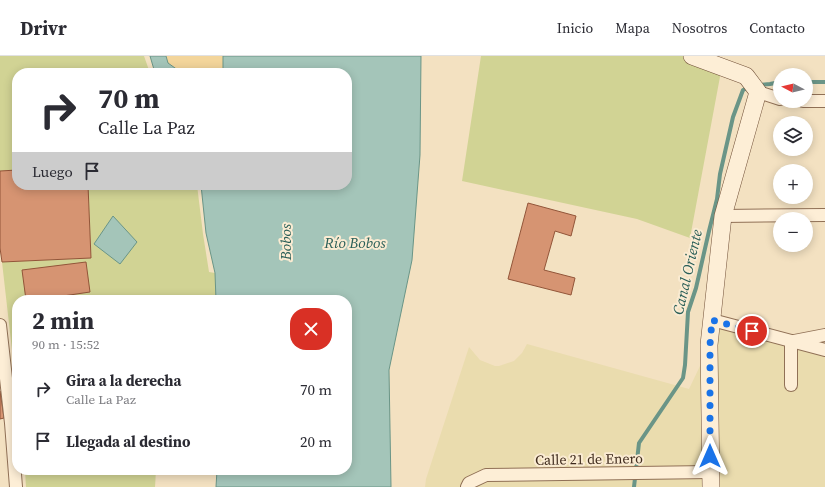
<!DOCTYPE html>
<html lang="es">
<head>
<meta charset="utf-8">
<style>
  :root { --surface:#fff; --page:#f7f7f7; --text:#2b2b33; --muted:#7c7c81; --line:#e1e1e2 }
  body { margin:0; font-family:"Source Serif 4",serif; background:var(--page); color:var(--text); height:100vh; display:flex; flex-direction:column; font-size:15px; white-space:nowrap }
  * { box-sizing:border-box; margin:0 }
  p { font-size:13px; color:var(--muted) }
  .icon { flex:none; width:22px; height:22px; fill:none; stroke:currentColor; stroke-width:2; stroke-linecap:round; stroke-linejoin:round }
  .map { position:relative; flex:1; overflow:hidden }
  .sheet { position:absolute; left:12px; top:239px; width:340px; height:180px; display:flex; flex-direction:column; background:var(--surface); border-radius:16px; box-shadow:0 2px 10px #0003 }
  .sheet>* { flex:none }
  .top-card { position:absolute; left:12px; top:12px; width:340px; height:122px; border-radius:16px; box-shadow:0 2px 10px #0003; background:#fff; color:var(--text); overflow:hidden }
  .needle { width:26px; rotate:277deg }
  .fabs { position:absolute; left:773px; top:12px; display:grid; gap:8px }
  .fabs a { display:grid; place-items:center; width:40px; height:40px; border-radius:50%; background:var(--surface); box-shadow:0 2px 10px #0003; font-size:20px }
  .pin { position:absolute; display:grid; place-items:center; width:34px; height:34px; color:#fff; margin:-17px; border:2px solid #fff; border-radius:50%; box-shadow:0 1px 4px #0007 }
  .me { position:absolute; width:44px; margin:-22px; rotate:0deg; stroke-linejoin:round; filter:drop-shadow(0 0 3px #0008) }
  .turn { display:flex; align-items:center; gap:14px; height:84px; padding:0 20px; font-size:18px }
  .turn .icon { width:52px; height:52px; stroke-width:2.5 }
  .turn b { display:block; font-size:28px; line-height:34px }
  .then { display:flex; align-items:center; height:38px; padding:0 20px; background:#0003; gap:8px; font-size:15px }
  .round { display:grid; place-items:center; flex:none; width:42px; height:42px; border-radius:16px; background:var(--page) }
  .summary { display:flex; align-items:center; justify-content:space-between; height:68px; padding:0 20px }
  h1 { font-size:24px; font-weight:700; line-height:30px }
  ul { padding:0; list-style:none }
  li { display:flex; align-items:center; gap:12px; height:52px; padding:0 20px }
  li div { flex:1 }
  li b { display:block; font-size:15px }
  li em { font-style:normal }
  header { display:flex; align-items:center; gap:24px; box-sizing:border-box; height:56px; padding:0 20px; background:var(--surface); border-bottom:1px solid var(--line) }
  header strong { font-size:19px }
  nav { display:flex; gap:22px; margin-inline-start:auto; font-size:14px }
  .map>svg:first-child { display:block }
  .farmland { fill:#eadcae }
  .green { fill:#d1d394 }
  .sand { fill:#f3d59b }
  .water { fill:#a4c5b9; stroke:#6a9587 }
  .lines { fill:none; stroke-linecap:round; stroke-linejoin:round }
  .stream { stroke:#6a9587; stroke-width:4 }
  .building { fill:#d69472; stroke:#925539 }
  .minor-casing { stroke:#907056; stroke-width:14 }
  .secondary-casing { stroke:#725139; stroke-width:18 }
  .minor { stroke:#fdeed6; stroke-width:12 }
  .secondary { stroke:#fdeed6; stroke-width:17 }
  .route { stroke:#1a73e8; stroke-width:7; stroke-dasharray:0 12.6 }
  .labels { text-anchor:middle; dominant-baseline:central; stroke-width:4; stroke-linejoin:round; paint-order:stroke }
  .street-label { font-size:14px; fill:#3e2a1c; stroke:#faebd2 }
  .water-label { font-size:15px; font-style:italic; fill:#2a5f58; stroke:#faebd2 }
</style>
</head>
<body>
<header>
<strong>Drivr</strong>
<nav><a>Inicio</a><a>Mapa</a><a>Nosotros</a><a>Contacto</a></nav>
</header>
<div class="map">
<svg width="825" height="431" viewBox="0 0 825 431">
  <rect width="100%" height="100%" fill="#f3e1c1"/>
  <polygon class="farmland" points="721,266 825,291 825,431 425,431 426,423 469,291 480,304 495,310 499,310 514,305 522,297 527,288 689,333"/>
  <g class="green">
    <polygon points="0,0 144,0 150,17 17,17 17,114 0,115"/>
    <polygon points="481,0 685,0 722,10 690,182 637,163 462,125"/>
    <polygon points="88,129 197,129 203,178 209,216 215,217 216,244 17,244 17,338 2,206 91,202"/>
    <polygon points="25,414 156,414 155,431 26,431"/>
  </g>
  <polygon class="sand" points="166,0 223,0 223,17 182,17 167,7"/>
  <g class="water">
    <polygon points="150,0 166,0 168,7 182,17 155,17"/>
    <polygon points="223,0 421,0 420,99 412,204 389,314 391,431 216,431 217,414 347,414 347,244 216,244 215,217 206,177 201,129 347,129 347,17 223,17"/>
    <polygon points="113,160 137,186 120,208 94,188"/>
  </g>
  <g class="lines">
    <g class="stream">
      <polyline points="806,26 825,26"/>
      <polyline points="759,29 770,28 780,26"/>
      <polyline points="634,431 639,387 683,322 685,309 688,256 696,232 709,175 717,143 720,118 733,61 743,34 750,31"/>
    </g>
  </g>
  <g class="building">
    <polygon points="17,114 17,129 88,129 91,202 2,206 0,192 0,115"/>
    <polygon points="528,147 576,160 571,180 555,175 544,214 575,222 571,239 508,223"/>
    <polygon points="86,206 90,236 36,244 26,244 22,214"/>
    <polygon points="0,335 4,362 0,363"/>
  </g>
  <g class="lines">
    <g class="minor-casing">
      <g id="minor">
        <polyline points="758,36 780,43"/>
        <polyline points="803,45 825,45"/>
        <polyline points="723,160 825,159"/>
        <polyline points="712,264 825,294"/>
        <polyline points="0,269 11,367 16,431"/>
        <polyline points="794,285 825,279"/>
        <polyline points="791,329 791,285"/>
        <polyline points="467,431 469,427 486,419 710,416"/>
      </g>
    </g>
    <g class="secondary-casing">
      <polyline id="secondary" points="692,0 746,20 758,36 723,160 709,289 711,431"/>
    </g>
    <use href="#minor" class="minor"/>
    <use href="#secondary" class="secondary"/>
  </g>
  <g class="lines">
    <polyline class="route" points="710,400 710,289 712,264 752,275"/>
  </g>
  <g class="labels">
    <g class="street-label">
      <text transform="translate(589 403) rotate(-1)">Calle 21 de Enero</text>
    </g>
    <g class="water-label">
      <text transform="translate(285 186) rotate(-90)">Bobos</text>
      <text x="355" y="186">Río Bobos</text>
      <text transform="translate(687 216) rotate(-77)">Canal Oriente</text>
    </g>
  </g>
</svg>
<div class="fabs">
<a><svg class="needle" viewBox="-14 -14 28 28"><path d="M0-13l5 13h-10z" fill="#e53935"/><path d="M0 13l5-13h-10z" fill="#7c7c81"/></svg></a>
<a><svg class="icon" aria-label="layers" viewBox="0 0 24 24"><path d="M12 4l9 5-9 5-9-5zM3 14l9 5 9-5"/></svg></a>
<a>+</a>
<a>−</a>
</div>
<div class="pin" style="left:752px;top:275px;background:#d93025"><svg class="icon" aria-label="arrive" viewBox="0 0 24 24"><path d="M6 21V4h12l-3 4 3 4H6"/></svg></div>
<svg class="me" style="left:710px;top:400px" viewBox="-20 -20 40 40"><path d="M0-17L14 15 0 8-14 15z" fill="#1a73e8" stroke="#fff" stroke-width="4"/></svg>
<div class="top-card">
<div class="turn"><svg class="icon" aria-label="right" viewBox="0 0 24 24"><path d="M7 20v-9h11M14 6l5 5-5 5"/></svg><div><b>70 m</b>Calle La Paz</div></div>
<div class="then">Luego<svg class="icon" aria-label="arrive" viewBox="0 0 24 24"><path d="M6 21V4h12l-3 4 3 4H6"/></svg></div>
</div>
<section class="sheet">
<div class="summary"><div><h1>2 min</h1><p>90 m · 15:52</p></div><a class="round" style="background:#d93025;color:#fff"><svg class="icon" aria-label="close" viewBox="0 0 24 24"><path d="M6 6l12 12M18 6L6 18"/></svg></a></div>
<ul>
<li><svg class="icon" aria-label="right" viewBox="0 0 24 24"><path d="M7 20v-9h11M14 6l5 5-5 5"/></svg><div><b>Gira a la derecha</b><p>Calle La Paz</p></div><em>70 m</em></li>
<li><svg class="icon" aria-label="arrive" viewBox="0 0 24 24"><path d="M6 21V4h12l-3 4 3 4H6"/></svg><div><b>Llegada al destino</b></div><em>20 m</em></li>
</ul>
</section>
</div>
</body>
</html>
